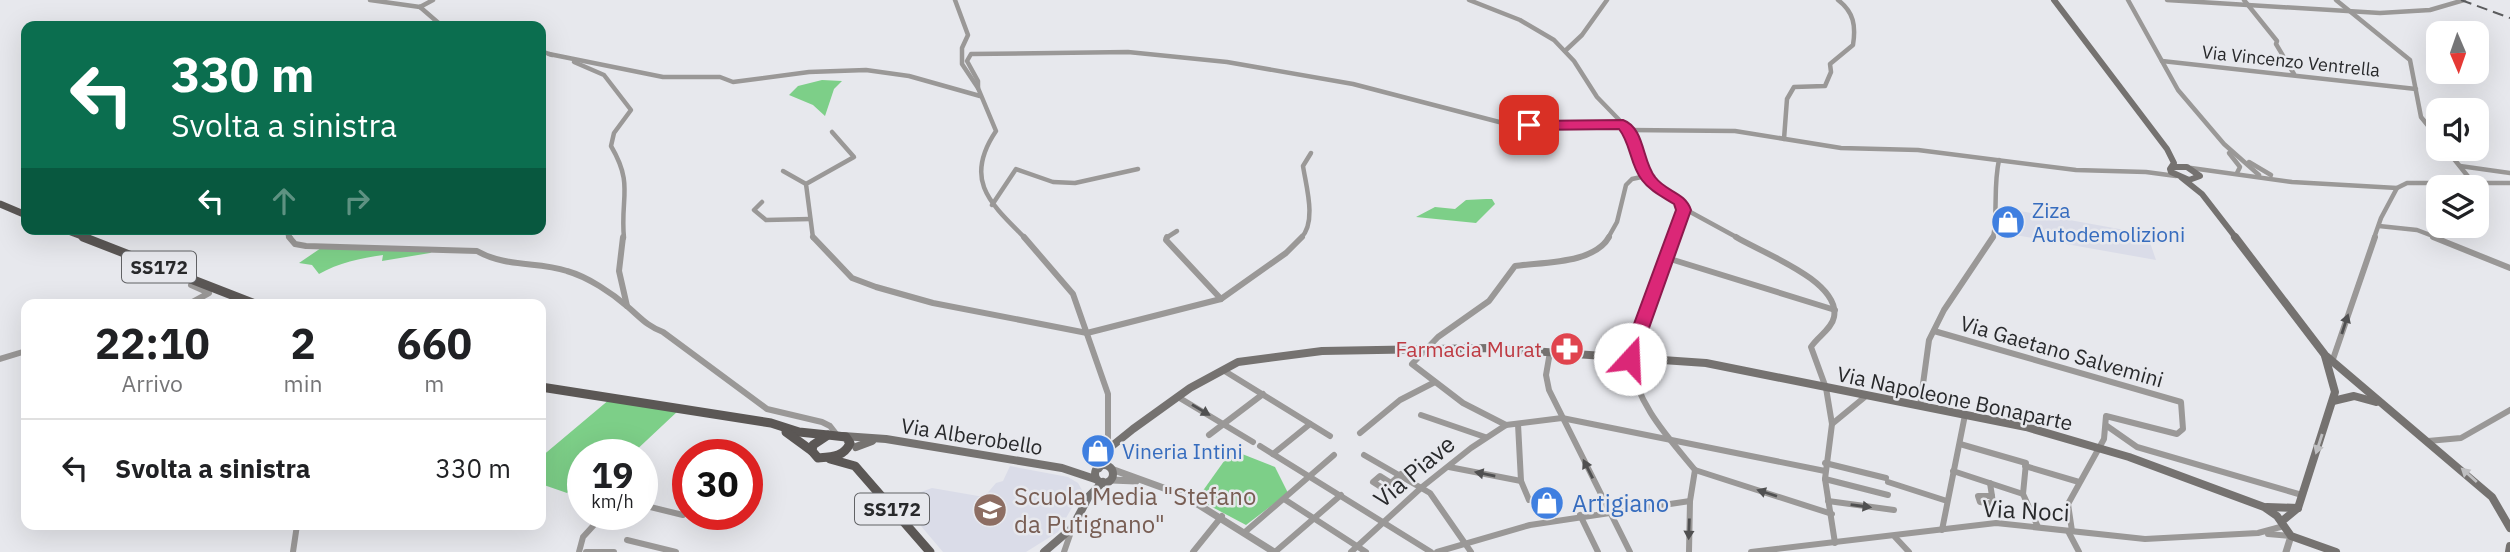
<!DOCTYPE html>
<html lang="it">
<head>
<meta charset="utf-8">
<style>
  :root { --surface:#fff; --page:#f6f6f6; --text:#202124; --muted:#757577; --line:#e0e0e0 }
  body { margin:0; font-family:"IBM Plex Sans",sans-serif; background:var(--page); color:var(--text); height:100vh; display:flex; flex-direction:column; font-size:26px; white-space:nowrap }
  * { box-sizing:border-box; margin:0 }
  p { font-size:23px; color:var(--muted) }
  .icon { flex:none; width:38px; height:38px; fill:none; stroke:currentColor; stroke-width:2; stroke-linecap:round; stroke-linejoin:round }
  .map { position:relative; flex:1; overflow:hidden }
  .panel { position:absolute; left:21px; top:299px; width:525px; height:231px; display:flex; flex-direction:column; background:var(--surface); border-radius:14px; box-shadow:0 7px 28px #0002 }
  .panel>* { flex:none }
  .hud { position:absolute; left:21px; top:21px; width:525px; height:214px; border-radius:14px; box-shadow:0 7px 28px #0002; background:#0b6e4f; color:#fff; overflow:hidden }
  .needle { width:46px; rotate:178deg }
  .fabs { position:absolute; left:2426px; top:21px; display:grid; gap:14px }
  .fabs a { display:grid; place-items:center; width:63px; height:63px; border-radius:14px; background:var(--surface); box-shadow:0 7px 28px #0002; font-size:35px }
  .speed { position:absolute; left:567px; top:439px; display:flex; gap:14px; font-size:35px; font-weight:700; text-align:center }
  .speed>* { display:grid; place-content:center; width:91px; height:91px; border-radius:50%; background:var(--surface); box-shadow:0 7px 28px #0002; line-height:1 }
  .speed small { font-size:18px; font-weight:400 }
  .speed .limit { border:10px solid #d22; background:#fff; color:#111 }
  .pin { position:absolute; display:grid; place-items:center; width:60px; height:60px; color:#fff; margin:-30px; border-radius:14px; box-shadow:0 4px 10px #0006 }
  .me { position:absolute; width:77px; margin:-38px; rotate:20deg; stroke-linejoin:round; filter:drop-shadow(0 0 5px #0008) }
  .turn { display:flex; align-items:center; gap:24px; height:147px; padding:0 35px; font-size:32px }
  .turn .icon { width:91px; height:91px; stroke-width:2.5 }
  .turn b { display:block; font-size:49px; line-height:60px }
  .lanes { display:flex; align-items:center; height:66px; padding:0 35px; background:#0003; justify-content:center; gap:35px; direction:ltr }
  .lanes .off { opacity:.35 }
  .eta { display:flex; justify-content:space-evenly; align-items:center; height:119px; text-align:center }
  .eta b { font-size:42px; font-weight:700; line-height:49px }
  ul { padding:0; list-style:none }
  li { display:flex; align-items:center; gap:21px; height:98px; padding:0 35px; border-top:2px solid var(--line) }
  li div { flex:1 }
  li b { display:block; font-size:26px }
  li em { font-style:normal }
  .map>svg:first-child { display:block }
  .built { fill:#dadce8 }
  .forest { fill:#7dcf88 }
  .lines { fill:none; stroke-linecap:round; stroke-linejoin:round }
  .minor-far1 { stroke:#9a9897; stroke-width:4.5 }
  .minor { stroke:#9a9897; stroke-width:6 }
  .tertiary { stroke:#9a9897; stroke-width:7 }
  .secondary-far1 { stroke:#757270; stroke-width:6 }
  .secondary { stroke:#757270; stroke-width:8 }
  .primary-far1 { stroke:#5b5755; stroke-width:7 }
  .primary { stroke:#5b5755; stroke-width:9 }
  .rail { stroke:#5b5c5e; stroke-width:2; stroke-dasharray:11 6; stroke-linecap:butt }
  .oneway { fill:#505051 }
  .oneway2 { fill:#bfbfc1 }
  .route { fill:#db2777; stroke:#8e194d; stroke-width:2 }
  .labels { text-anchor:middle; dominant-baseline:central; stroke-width:5; stroke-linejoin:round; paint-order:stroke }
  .far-street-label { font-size:18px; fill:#28292b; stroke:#e7e8ed }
  .shield { fill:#e7e8ed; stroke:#616265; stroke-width:2 }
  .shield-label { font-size:19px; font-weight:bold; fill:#28292b }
  .shop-label { font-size:21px; fill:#366cbe; stroke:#e7e8ed; text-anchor:start }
  .health-label { font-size:21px; fill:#be3a42; stroke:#e7e8ed; text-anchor:end }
  .street-label { font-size:21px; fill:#28292b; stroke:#e7e8ed }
  .near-street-label { font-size:24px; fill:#28292b; stroke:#e7e8ed }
  .near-education-label { font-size:24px; fill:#785e54; stroke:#e7e8ed; text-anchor:start }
  .near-shop-label { font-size:24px; fill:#366cbe; stroke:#e7e8ed; text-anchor:start }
</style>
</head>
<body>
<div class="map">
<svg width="2510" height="552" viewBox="0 0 2510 552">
  <rect width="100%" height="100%" fill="#e7e8ed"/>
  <g class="built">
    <polygon points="2003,208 2147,234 2156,260 2004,233"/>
    <polygon points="1010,466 1068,477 1078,483 1082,490 1058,532 1026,552 943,552 899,500 932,488 984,497 996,483 1003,481"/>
  </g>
  <g class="forest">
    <polygon points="822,80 842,81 834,89 825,116 813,105 789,95 798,86"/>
    <polygon points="1486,199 1492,199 1495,204 1476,223 1416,217 1435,207 1455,209 1466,200"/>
    <path d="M321,248L436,249L430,253L382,261L383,255C361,258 338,263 319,274L312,265L299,263Z"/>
    <polygon points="610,399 679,410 631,455 583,455 583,478 567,493 541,484 541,457"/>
    <polygon points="1232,450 1275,467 1288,493 1246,525 1197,499"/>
  </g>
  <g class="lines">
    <g class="minor-far1">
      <polyline points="370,0 420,7"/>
      <path d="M955,0L968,35L962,48V64L978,88L996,131C963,180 990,203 1025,238"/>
      <polyline points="1469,0 1520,20 1554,40 1574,61 1597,97 1629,130 1647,178 1681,201 1683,210 1673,238"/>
      <polyline points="2128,0 2178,90 2224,144 2259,175"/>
      <polyline points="2167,0 2380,13 2430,10 2464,0"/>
      <polyline points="2244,0 2277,41 2276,44 2294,74"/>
      <polyline points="2336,0 2410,60 2421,117 2438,138"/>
      <polyline points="420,7 442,26"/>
      <polyline points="420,7 433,0"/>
      <polyline points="541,51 552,55"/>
      <polyline points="1565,51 1582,35 1607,0"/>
      <polyline points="549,54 663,77 720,77 733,82 809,72 866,70 909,76 980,96"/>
      <polyline points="2162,61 2416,89"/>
      <path d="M574,62L604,75L631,110L614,133L611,146C634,185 620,197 624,238"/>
      <polyline points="978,88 978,81 967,61 971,54 1128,52 1227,62 1353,84 1503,123 1623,124"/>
      <polyline points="1629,130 1735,131 1841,148 1918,150 2076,170 2146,172 2176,176"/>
      <path d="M1784,139L1787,99L1794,87L1825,86L1831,72L1830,64L1853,45C1856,26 1854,12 1838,0"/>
      <polyline points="2446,149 2474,184"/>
      <polyline points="2229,153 2240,167 2237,173"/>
      <polyline points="2249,162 2271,175"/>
      <polyline points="2460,166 2510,173"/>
      <polyline points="2191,168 2292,182 2397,188 2407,183 2510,183"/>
      <polyline points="783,171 806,184"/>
      <polyline points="762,202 754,210 766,220 810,219"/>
      <polyline points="992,205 1016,169 1053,182 1075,183 1138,169"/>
      <polyline points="1683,208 1738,238"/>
      <polyline points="2379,226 2417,230 2438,238"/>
      <polyline points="283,229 291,238"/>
      <polyline points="813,238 806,184 854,157 832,132"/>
      <polyline points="1166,238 1177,231"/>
      <path d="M1301,238C1317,222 1306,186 1303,166L1311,153"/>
      <polyline points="1608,238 1617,222 1626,185 1632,179 1646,176"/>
      <path d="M1993,238C1998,212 1993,187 1999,160"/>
      <polyline points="2374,238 2381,218 2397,188"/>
    </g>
    <g class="minor">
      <path d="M289,237L295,244L306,246L477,251C507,268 538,261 567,271C588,277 612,293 628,307C641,318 647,326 663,332L767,409L822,422L830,426L837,435"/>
      <polyline points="623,237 619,271 627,306"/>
      <polyline points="813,237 852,278 876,287 933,303 1087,333 1221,299 1286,253 1302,237"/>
      <polyline points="1024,237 1073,294 1108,394 1108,441 1112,446"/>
      <polyline points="1167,237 1166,240 1221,299"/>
      <path d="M1674,237L1630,359C1637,405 1667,436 1695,470L1690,501L1689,552"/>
      <path d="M1736,237C1760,252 1841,281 1834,317C1832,329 1817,337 1811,347L1826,388L1832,424L1866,396"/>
      <polyline points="2433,237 2510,268"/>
      <polyline points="1667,258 1835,310"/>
      <polyline points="189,304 209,293 191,285 197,282"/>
      <polyline points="1934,331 2181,402 2183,429 2177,434 2106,416 2104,439 2068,504 2072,531"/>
      <polyline points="1550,352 1546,375 1549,390 1630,552"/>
      <polyline points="0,359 26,351"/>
      <polyline points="2332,362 2375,237"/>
      <polyline points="1223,370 1330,436"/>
      <polyline points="1178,397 1253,442"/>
      <polyline points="1920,406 1929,340 1944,310 1993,237"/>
      <polyline points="1421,415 1485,437"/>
      <polyline points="1518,424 1521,481 1529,500"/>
      <polyline points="1832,424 1825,479 1835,543"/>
      <path d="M1506,425L1463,403L1412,364L1438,337L1489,301L1515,266C1543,262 1594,264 1609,237"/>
      <polyline points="2107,426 2137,447 2302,495"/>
      <polyline points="1360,433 1400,400 1435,382"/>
      <polyline points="1209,435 1263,394"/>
      <polyline points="2428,441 2461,438 2510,410"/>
      <polyline points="1960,444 2026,463 2023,494 2038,527"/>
      <polyline points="1260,446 1431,552"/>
      <polyline points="1273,454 1310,424"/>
      <polyline points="1364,455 1430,493 1471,552"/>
      <polyline points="1825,463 1886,478"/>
      <polyline points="2025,466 2079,482"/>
      <polyline points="1449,467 1521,481"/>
      <polyline points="1695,470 1832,514"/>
      <polyline points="1953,471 2023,494"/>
      <polygon points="1380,476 1391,483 1384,489 1373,482"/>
      <polyline points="1825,479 1888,495"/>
      <polyline points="1888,482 1947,501"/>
      <polyline points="1391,483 1401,474"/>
      <polyline points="1990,483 1992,496"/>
      <polygon points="1978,496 1992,496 1993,504 1980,502"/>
      <polyline points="1284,499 1366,552"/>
      <polyline points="1828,501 1894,510"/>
      <polyline points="642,505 683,515"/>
      <polyline points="1580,515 1598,552"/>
      <polyline points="1942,530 1965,415"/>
      <polyline points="2068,531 2079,552"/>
      <polyline points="1245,532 1334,455"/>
      <polyline points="2268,534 2290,536"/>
      <polyline points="1895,537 1909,552"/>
      <polyline points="627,540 676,552"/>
      <polyline points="293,552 297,525"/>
      <polyline points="579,552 583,537 604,514"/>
      <polyline points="586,552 614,552"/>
      <polyline points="1064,552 1072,529"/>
      <polyline points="1193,552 1222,516"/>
      <polyline points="1275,552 1341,495"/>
      <polyline points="1351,552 1422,487 1471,448 1506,425 1562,418 1825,471"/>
      <polyline points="1437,552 1530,525 1690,501"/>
      <polyline points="1751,552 1996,523 2145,539 2258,533 2284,526"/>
    </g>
    <g class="tertiary">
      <polyline points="1114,470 1183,495 1274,552"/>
      <polyline points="1111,480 1136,481"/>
      <polyline points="2286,552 2291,536"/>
    </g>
    <g class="secondary-far1">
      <polyline points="2054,0 2167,149 2174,163 2170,169 2171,172 2189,180 2200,176 2187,167 2172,167"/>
      <polyline points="2182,178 2202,194 2236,238"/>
    </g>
    <g class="secondary">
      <polyline points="2235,237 2325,355 2492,497 2510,528"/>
      <polyline points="2333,401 2354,396 2376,402"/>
      <polyline points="843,436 886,439 1062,468 1095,479"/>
      <polyline points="856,447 872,441"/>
      <circle cx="1104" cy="474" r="9"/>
      <polyline points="1099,468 1112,446 1133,429 1190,388 1238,362 1322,351 1488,348 1706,363 2026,427 2129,457 2264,507 2277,516 2291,536 2336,552"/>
      <polyline points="2267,507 2298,508"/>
      <polyline points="2282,521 2298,508 2335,392 2325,356"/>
      <polyline points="1044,552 1072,528 1089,496 1103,482"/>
      <polyline points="2509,552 2510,546"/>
    </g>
    <g class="primary-far1">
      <polyline points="0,204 26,215"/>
      <polyline points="63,229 87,238"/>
    </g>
    <g class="primary">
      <polyline points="83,237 255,304"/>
      <polyline points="541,387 771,423 799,432 828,435"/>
      <polyline points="786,432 812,451"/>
      <path d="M828,435L846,437L850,443C844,457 832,457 818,458L812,451L813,445Z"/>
      <polyline points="830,459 855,466 930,552"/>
    </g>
    <polyline class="rail" points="2461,0 2510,18"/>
  </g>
  <defs><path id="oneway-solid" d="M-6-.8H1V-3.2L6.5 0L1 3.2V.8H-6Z" transform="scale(1.75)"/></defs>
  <g class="oneway">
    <use href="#oneway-solid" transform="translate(2345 324) rotate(-72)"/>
    <use href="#oneway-solid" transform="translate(1201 410) rotate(31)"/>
    <use href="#oneway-solid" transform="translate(1588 469) rotate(-117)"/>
    <use href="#oneway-solid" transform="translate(1485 474) rotate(-169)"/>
    <use href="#oneway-solid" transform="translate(1767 493) rotate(-162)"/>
    <use href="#oneway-solid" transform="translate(1861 506) rotate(8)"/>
    <use href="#oneway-solid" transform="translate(1689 529) rotate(92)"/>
  </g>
  <g class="oneway2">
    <use href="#oneway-solid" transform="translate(2319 444) rotate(108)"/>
    <use href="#oneway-solid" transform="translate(2469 475) rotate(-138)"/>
  </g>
  <path class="route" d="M1623,120C1645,128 1642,161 1655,177C1666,192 1685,192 1691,210L1638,359L1630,365L1621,359L1676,210L1674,204C1663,197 1650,191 1642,180C1630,165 1631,144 1619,129L1529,130L1522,125L1529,121Z"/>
  <defs>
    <g id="shop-disc" transform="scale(1.75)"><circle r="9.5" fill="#3f7fe0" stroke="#e7e8ed"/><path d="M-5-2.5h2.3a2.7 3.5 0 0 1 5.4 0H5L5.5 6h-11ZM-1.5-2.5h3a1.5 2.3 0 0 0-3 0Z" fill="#fff"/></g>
    <g id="pharmacy-disc" transform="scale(1.75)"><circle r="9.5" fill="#e0444e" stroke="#e7e8ed"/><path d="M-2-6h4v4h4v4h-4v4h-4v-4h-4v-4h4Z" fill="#fff"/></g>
    <g id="school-disc" transform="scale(1.75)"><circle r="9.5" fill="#8d6e63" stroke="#e7e8ed"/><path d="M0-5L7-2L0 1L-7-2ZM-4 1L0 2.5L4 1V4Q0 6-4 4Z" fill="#fff"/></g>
  </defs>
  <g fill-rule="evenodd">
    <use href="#shop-disc" x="2008" y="222"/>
    <use href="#pharmacy-disc" x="1567" y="349"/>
    <use href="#shop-disc" x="1098" y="451"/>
    <use href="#shop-disc" x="1547" y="503"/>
    <use href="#school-disc" x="990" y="510"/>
  </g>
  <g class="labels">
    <g class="far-street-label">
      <text transform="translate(2291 61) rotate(6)">Via Vincenzo Ventrella</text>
    </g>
    <g class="shield">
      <rect x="122" y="251.5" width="74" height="31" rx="5"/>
      <rect x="855" y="493.5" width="74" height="31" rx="5"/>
    </g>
    <g class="shield-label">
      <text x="159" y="267">SS172</text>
      <text x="892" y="509">SS172</text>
    </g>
    <g class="shop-label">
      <text x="2032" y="210">Ziza<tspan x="2032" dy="24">Autodemolizioni</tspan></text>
      <text x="1122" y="451">Vineria Intini</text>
    </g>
    <g class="health-label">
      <text x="1542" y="349">Farmacia Murat</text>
    </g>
    <g class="street-label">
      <text transform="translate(2062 351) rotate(16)">Via Gaetano Salvemini</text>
      <text transform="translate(1955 398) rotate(12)">Via Napoleone Bonaparte</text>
      <text transform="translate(972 436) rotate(9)">Via Alberobello</text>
    </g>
    <g class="near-street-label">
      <text transform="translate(1414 471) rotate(-40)">Via Piave</text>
      <text transform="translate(2026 510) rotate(3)">Via Noci</text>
    </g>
    <g class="near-education-label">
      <text x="1014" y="496">Scuola Media "Stefano<tspan x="1014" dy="28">da Putignano"</tspan></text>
    </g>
    <g class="near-shop-label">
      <text x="1572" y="503">Artigiano</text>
    </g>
  </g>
</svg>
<div class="fabs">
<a><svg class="needle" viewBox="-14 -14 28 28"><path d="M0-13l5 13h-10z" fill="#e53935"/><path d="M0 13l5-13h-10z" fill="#757577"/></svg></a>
<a><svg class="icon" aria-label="sound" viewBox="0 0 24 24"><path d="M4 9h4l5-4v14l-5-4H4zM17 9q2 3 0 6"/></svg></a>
<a><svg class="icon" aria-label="layers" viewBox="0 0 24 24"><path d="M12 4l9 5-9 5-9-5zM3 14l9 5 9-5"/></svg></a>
</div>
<div class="speed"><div>19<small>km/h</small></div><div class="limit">30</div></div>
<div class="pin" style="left:1529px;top:125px;background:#d93025"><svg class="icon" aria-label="arrive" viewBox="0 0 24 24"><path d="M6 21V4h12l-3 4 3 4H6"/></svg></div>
<svg class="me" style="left:1630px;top:359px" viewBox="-20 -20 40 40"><circle r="19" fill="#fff"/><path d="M0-13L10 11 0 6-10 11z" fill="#db2777"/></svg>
<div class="hud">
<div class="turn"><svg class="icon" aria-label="left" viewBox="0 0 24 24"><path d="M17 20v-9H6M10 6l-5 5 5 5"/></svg><div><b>330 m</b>Svolta a sinistra</div></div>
<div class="lanes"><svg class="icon" aria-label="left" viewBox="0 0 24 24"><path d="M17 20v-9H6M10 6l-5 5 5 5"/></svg><svg class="icon off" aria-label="ahead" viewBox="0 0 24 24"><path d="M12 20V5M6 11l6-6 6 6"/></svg><svg class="icon off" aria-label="right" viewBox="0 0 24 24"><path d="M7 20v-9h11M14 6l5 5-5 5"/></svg></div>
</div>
<section class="panel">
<div class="eta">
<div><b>22:10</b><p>Arrivo</p></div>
<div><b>2</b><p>min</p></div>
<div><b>660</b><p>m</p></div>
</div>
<ul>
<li><svg class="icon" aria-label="left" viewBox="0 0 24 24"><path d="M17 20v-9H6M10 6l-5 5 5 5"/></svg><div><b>Svolta a sinistra</b></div><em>330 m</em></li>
</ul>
</section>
</div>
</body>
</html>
